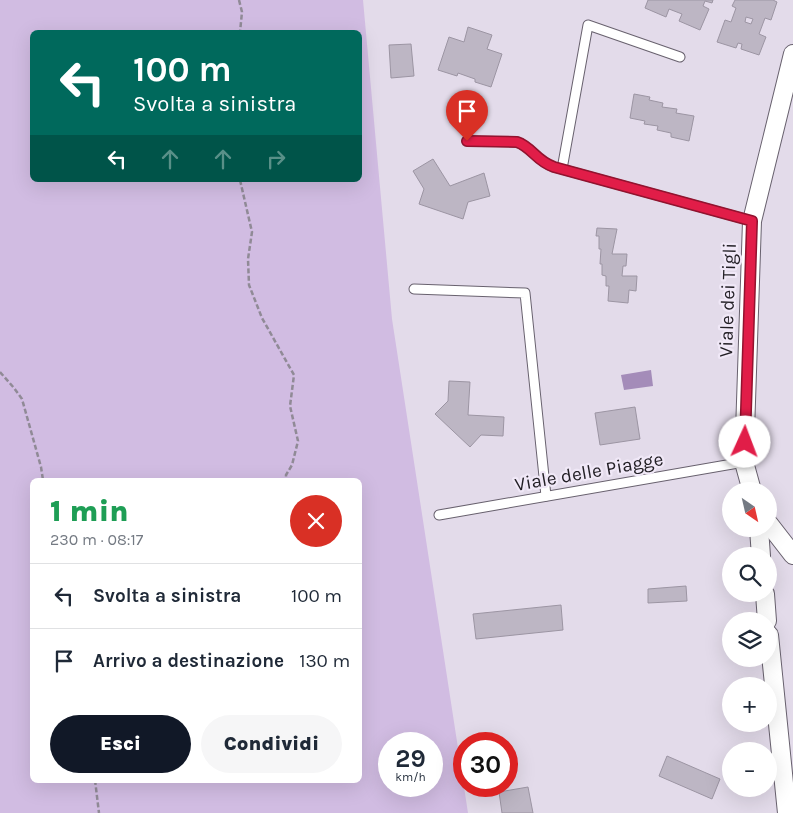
<!DOCTYPE html>
<html lang="it">
<head>
<meta charset="utf-8">
<style>
  :root { --surface:#fff; --page:#f6f6f7; --text:#1f2937; --muted:#747a83; --line:#e0e1e3; --accent:#111827 }
  body { margin:0; font-family:Karla,sans-serif; background:var(--page); color:var(--text); height:100vh; display:flex; flex-direction:column; font-size:19px; white-space:nowrap }
  * { box-sizing:border-box; margin:0 }
  p { font-size:16px; color:var(--muted) }
  .icon { flex:none; width:28px; height:28px; fill:none; stroke:currentColor; stroke-width:2; stroke-linecap:round; stroke-linejoin:round }
  .map { position:relative; flex:1; overflow:hidden }
  .details { position:absolute; left:30px; top:478px; width:332px; height:305px; display:flex; flex-direction:column; background:var(--surface); border-radius:8px; box-shadow:0 5px 20px #0002 }
  .details>* { flex:none }
  .top-card { position:absolute; left:30px; top:30px; width:332px; height:152px; border-radius:8px; box-shadow:0 5px 20px #0002; background:#00695c; color:#fff; overflow:hidden }
  .needle { width:32px; rotate:146deg }
  .fabs { position:absolute; left:722px; top:482px; display:grid; gap:10px }
  .fabs a { display:grid; place-items:center; width:55px; height:55px; border-radius:50%; background:var(--surface); box-shadow:0 5px 20px #0002; font-size:25px }
  .speed { position:absolute; left:378px; top:732px; display:flex; gap:10px; font-size:25px; font-weight:700; text-align:center }
  .speed>* { display:grid; place-content:center; width:65px; height:65px; border-radius:50%; background:var(--surface); box-shadow:0 5px 20px #0002; line-height:1 }
  .speed small { font-size:12px; font-weight:400 }
  .speed .limit { border:8px solid #d22; background:#fff; color:#111 }
  .pin { position:absolute; display:grid; place-items:center; width:42px; height:42px; color:#fff; margin:-51px -21px; border-radius:50% 50% 50% 0; rotate:-45deg; box-shadow:0 0 5px #0007 }
  .pin .icon { rotate:45deg }
  .me { position:absolute; width:55px; margin:-28px; rotate:2deg; stroke-linejoin:round; filter:drop-shadow(0 0 4px #0008) }
  .turn { display:flex; align-items:center; gap:18px; height:105px; padding:0 20px; font-size:22px }
  .turn .icon { width:65px; height:65px; stroke-width:2.5 }
  .turn b { display:block; font-size:35px; line-height:42px }
  .lanes { display:flex; align-items:center; height:48px; padding:0 20px; background:#0003; justify-content:center; gap:25px; direction:ltr }
  .lanes .off { opacity:.35 }
  .round { display:grid; place-items:center; flex:none; width:52px; height:52px; border-radius:26px; background:var(--page) }
  .summary { display:flex; align-items:center; justify-content:space-between; height:85px; padding:0 20px }
  h1 { font-size:30px; font-weight:800; line-height:38px; color:#1e9e55 }
  .button { display:flex; gap:10px; margin-top:auto; padding:10px 20px }
  .button a { flex:1; height:58px; border-radius:30px; background:var(--accent); color:#fff; font-size:20px; font-weight:800; line-height:58px; text-align:center }
  .button a+a { background:var(--page); color:var(--text) }
  ul { padding:0; list-style:none }
  li { display:flex; align-items:center; gap:15px; height:65px; padding:0 20px; border-top:1px solid var(--line) }
  li div { flex:1 }
  li b { display:block; font-size:19px }
  li em { font-style:normal }
  .map>svg:first-child { display:block }
  .green { fill:#d1bce2; fill-rule:evenodd }
  .water { fill:#a48cb9 }
  .building { fill:#bdb6c4; stroke:#9c95a3; fill-rule:evenodd }
  .lines { fill:none; stroke-linecap:round; stroke-linejoin:round }
  .lane-casing { stroke:#68616e; stroke-width:11 }
  .street-casing { stroke:#68616e; stroke-width:20 }
  .path { stroke:#908a96; stroke-width:2.5; stroke-dasharray:5 2.5; stroke-linecap:butt }
  .lane { stroke:#fff; stroke-width:9 }
  .street { stroke:#fff; stroke-width:18 }
  .route-casing { stroke:#92132f; stroke-width:12 }
  .route { stroke:#e11d48; stroke-width:9 }
  .labels { text-anchor:middle; dominant-baseline:central; stroke-width:4.5; stroke-linejoin:round; paint-order:stroke }
  .street-label { font-size:19px; fill:#232026; stroke:#f0e8f7 }
</style>
</head>
<body>
<div class="map">
<svg width="793" height="813" viewBox="0 0 793 813">
  <rect width="100%" height="100%" fill="#e3dbea"/>
  <path class="green" d="M0,0H363L392,319L468,813H0ZM32,32H360V180H32ZM32,480H360V780H32ZM389,744H431V786H389Z"/>
  <polygon class="water" points="651,370 653,386 624,390 621,375"/>
  <g class="building">
    <polygon points="648,0 713,0 712,3 705,1 703,6 709,9 700,30 679,21 682,14 669,9 666,17 645,8"/>
    <path d="M735,0H773L777,2L771,20L765,18L759,34L766,37L759,55L741,49L742,44L738,43L736,48L717,42L725,20L731,22L736,8L732,6ZM746,17L753,19L751,24L745,22Z"/>
    <polygon points="468,27 492,35 487,49 502,54 491,87 475,82 475,79 458,73 457,76 438,70 449,37 464,42"/>
    <polygon points="411,44 414,76 391,78 389,45"/>
    <polygon points="634,94 650,97 649,100 663,103 662,107 677,109 676,113 694,116 689,141 671,137 671,133 657,130 658,126 644,124 645,121 630,118"/>
    <polygon points="433,159 450,186 484,173 490,196 468,202 463,219 419,204 424,189 413,171"/>
    <polygon points="597,228 617,229 612,254 627,254 626,266 623,266 622,276 637,276 636,291 629,290 628,303 608,301 609,286 606,286 606,276 602,275 602,264 600,264 601,249 599,249 599,236 596,236"/>
    <polygon points="449,381 470,382 468,415 504,417 503,436 481,435 470,447 435,414 448,401"/>
    <polygon points="635,407 640,439 600,445 595,413"/>
    <polygon points="686,586 687,601 648,603 648,589"/>
    <polygon points="561,605 563,630 476,639 473,614"/>
    <polygon points="667,756 720,779 712,799 659,776"/>
    <polygon points="528,787 533,813 502,813 499,792"/>
  </g>
  <g class="lines">
    <g class="lane-casing">
      <g id="lane">
        <path d="M467,141L517,142C532,147 536,161 554,167L752,221"/>
        <polyline points="562,169 588,25 680,57"/>
        <polyline points="414,289 525,293 546,496"/>
        <polyline points="439,515 744,462"/>
      </g>
    </g>
    <g class="street-casing">
      <g id="street">
        <polyline points="752,491 744,462 752,221 793,54"/>
        <polyline points="769,524 793,555"/>
        <polyline points="759,529 761,556"/>
        <polyline points="765,594 767,621"/>
        <polyline points="769,635 787,813"/>
      </g>
    </g>
    <g class="path">
      <polyline points="239,0 242,12 240,32"/>
      <polyline points="240,180 252,232 248,259 249,285 262,318 294,375 290,406 298,441 292,465 286,475 286,480"/>
      <polyline points="0,372 14,388 22,399 41,467 43,480"/>
      <polyline points="95,780 99,813"/>
    </g>
    <use href="#lane" class="lane"/>
    <use href="#street" class="street"/>
  </g>
  <g class="lines">
    <g class="route-casing">
      <path id="route" d="M467,141L517,142C532,147 536,161 554,167L752,221L745,442"/>
    </g>
    <use href="#route" class="route"/>
  </g>
  <g class="labels">
    <g class="street-label">
      <text transform="translate(728 300) rotate(-88)">Viale dei Tigli</text>
      <text transform="translate(589 472) rotate(-10)">Viale delle Piagge</text>
    </g>
  </g>
</svg>
<div class="fabs">
<a><svg class="needle" viewBox="-14 -14 28 28"><path d="M0-13l5 13h-10z" fill="#e53935"/><path d="M0 13l5-13h-10z" fill="#747a83"/></svg></a>
<a><svg class="icon" aria-label="search" viewBox="0 0 24 24"><circle cx="10" cy="10" r="6"/><path d="M15 15l6 6"/></svg></a>
<a><svg class="icon" aria-label="layers" viewBox="0 0 24 24"><path d="M12 4l9 5-9 5-9-5zM3 14l9 5 9-5"/></svg></a>
<a>+</a>
<a>−</a>
</div>
<div class="speed"><div>29<small>km/h</small></div><div class="limit">30</div></div>
<div class="pin" style="left:467px;top:141px;background:#d93025"><svg class="icon" aria-label="arrive" viewBox="0 0 24 24"><path d="M6 21V4h12l-3 4 3 4H6"/></svg></div>
<svg class="me" style="left:745px;top:442px" viewBox="-20 -20 40 40"><circle r="19" fill="#fff"/><path d="M0-13L10 11 0 6-10 11z" fill="#e11d48"/></svg>
<div class="top-card">
<div class="turn"><svg class="icon" aria-label="left" viewBox="0 0 24 24"><path d="M17 20v-9H6M10 6l-5 5 5 5"/></svg><div><b>100 m</b>Svolta a sinistra</div></div>
<div class="lanes"><svg class="icon" aria-label="left" viewBox="0 0 24 24"><path d="M17 20v-9H6M10 6l-5 5 5 5"/></svg><svg class="icon off" aria-label="ahead" viewBox="0 0 24 24"><path d="M12 20V5M6 11l6-6 6 6"/></svg><svg class="icon off" aria-label="ahead" viewBox="0 0 24 24"><path d="M12 20V5M6 11l6-6 6 6"/></svg><svg class="icon off" aria-label="right" viewBox="0 0 24 24"><path d="M7 20v-9h11M14 6l5 5-5 5"/></svg></div>
</div>
<section class="details">
<div class="summary"><div><h1>1 min</h1><p>230 m · 08:17</p></div><a class="round" style="background:#d93025;color:#fff"><svg class="icon" aria-label="close" viewBox="0 0 24 24"><path d="M6 6l12 12M18 6L6 18"/></svg></a></div>
<ul>
<li><svg class="icon" aria-label="left" viewBox="0 0 24 24"><path d="M17 20v-9H6M10 6l-5 5 5 5"/></svg><div><b>Svolta a sinistra</b></div><em>100 m</em></li>
<li><svg class="icon" aria-label="arrive" viewBox="0 0 24 24"><path d="M6 21V4h12l-3 4 3 4H6"/></svg><div><b>Arrivo a destinazione</b></div><em>130 m</em></li>
</ul>
<div class="button"><a>Esci</a><a>Condividi</a></div>
</section>
</div>
</body>
</html>
